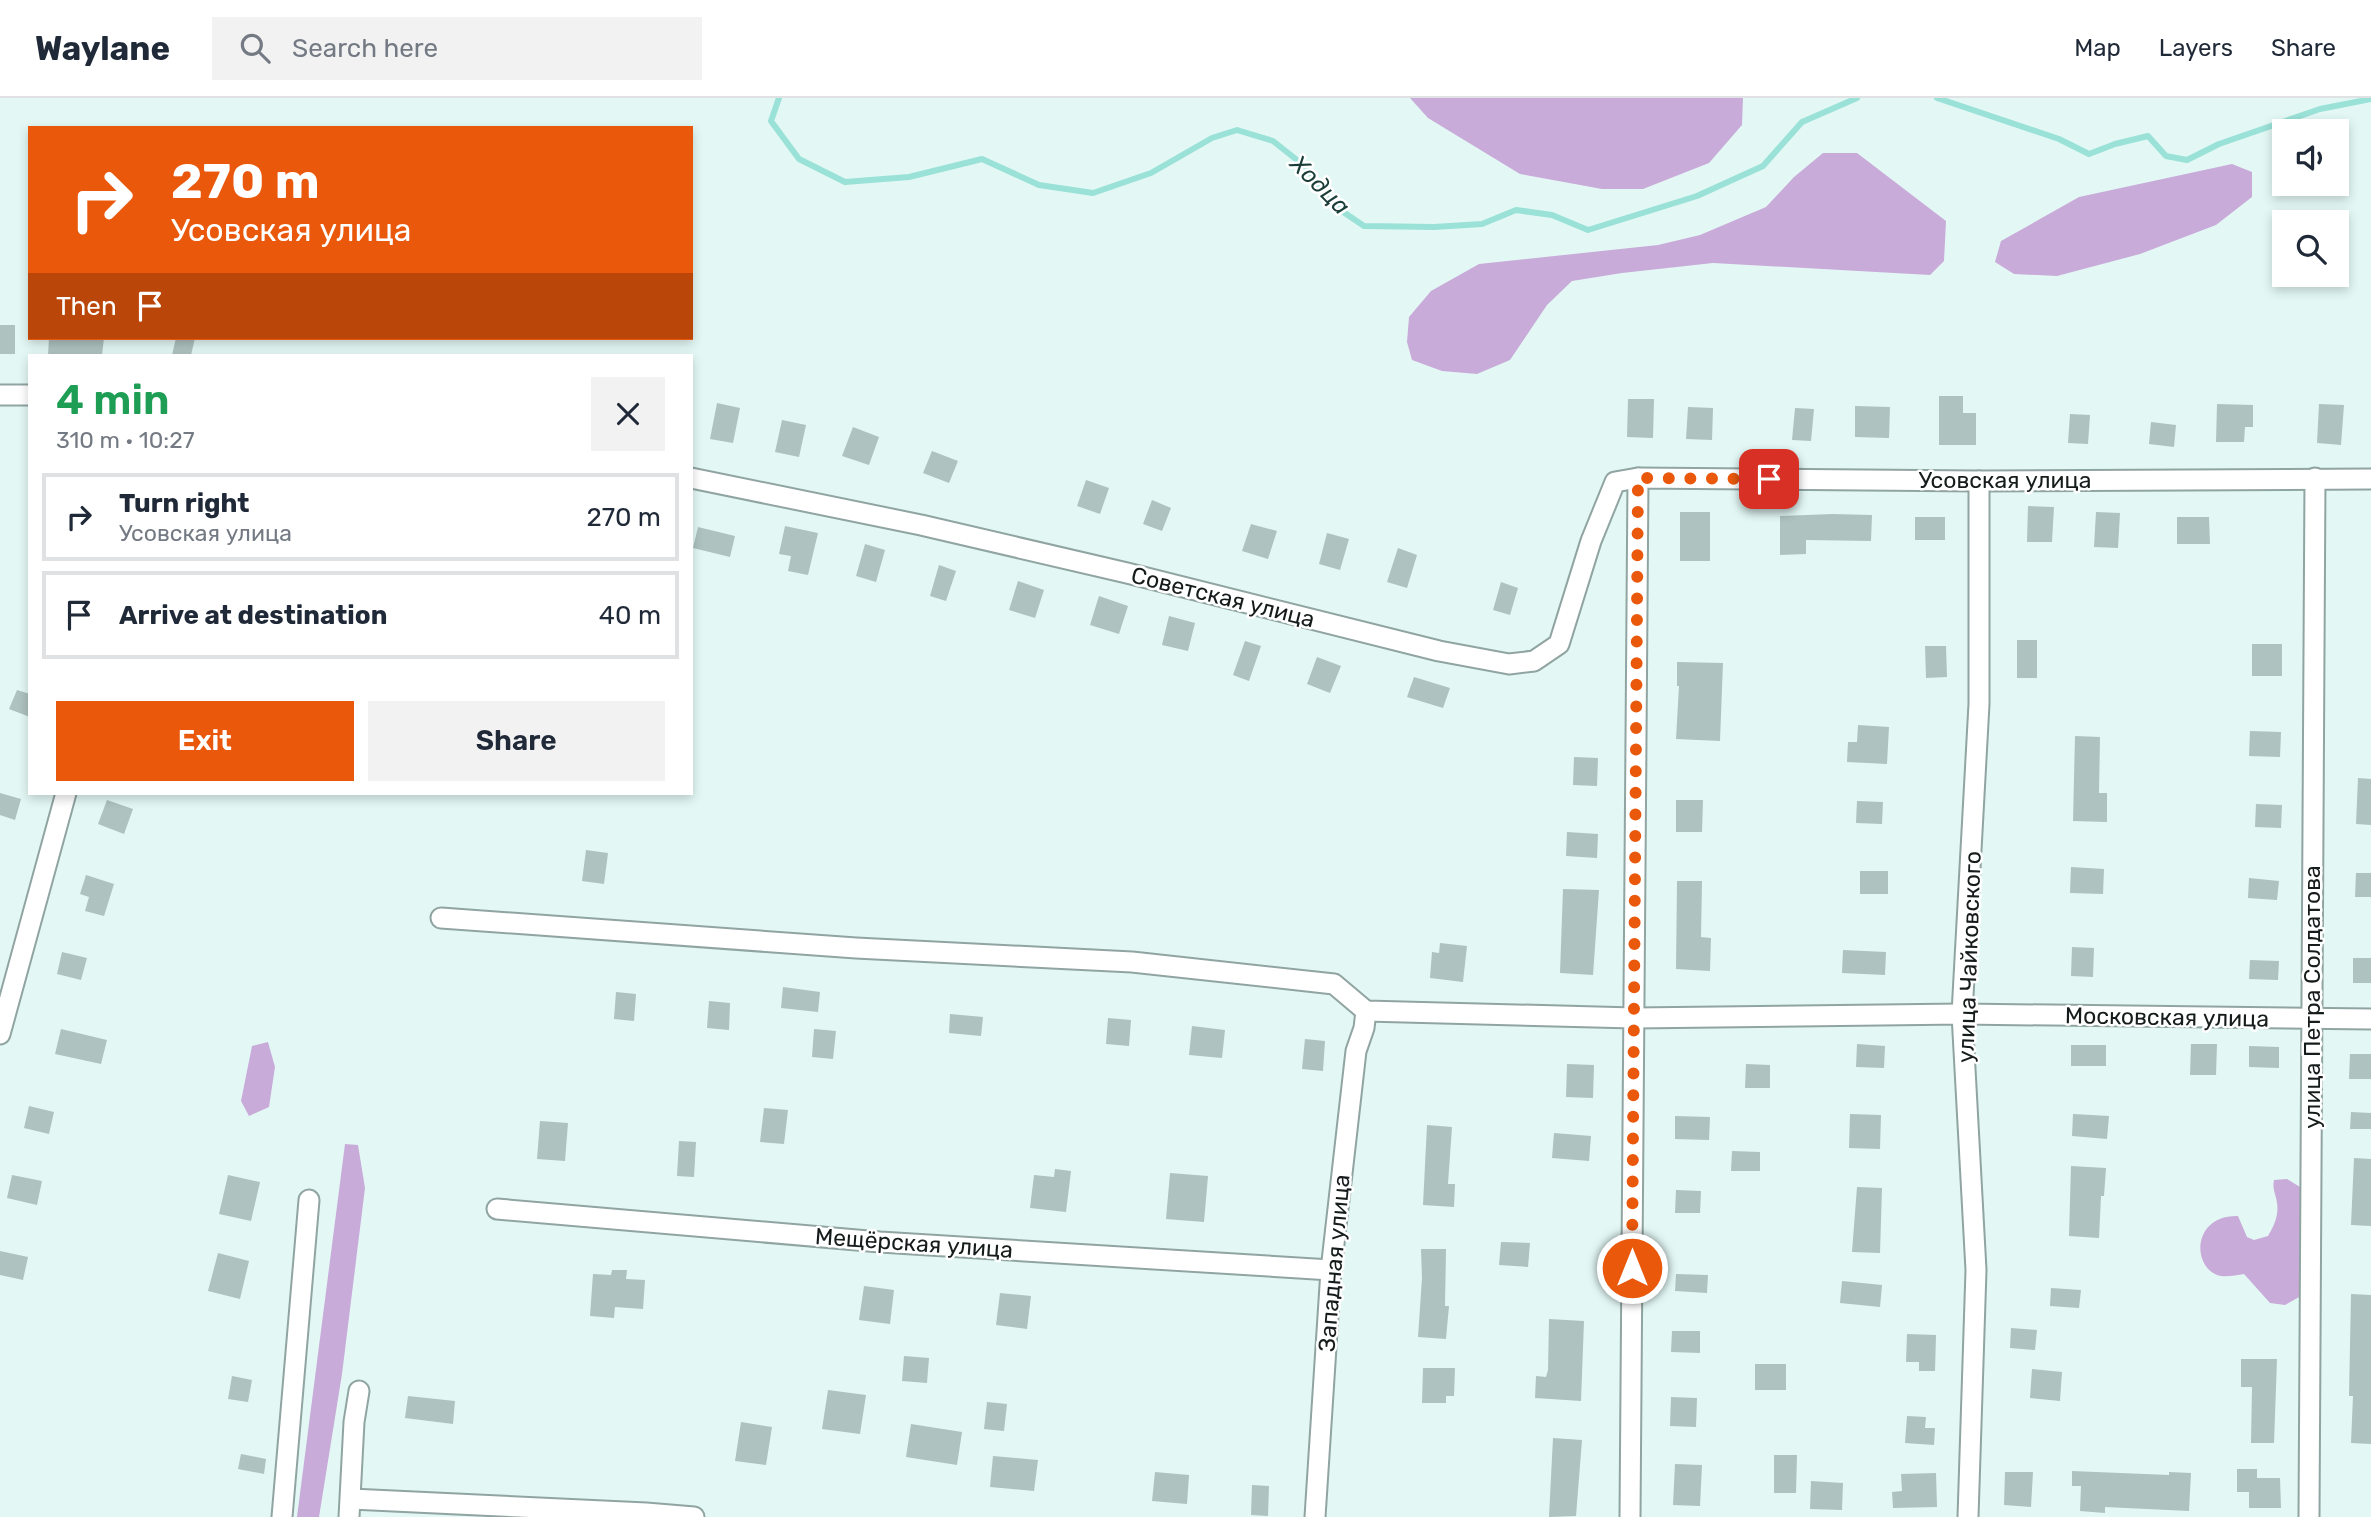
<!DOCTYPE html>
<html lang="en">
<head>
<meta charset="utf-8">
<style>
  :root { --surface:#fff; --page:#f2f2f3; --text:#1f2937; --muted:#747a83; --line:#e0e1e3; --accent:#ea580c }
  body { margin:0; font-family:Rubik,sans-serif; background:var(--page); color:var(--text); height:100vh; display:flex; flex-direction:column; font-size:26px; white-space:nowrap }
  * { box-sizing:border-box; margin:0 }
  p { font-size:23px; color:var(--muted) }
  .icon { flex:none; width:38px; height:38px; fill:none; stroke:currentColor; stroke-width:2; stroke-linecap:round; stroke-linejoin:round }
  .map { position:relative; flex:1; overflow:hidden }
  .side { position:absolute; left:28px; top:256px; width:665px; height:441px; display:flex; flex-direction:column; background:var(--surface); border-radius:0px; box-shadow:0 4px 10px #0003 }
  .side>* { flex:none }
  .hud { position:absolute; left:28px; top:28px; width:665px; height:214px; border-radius:0px; box-shadow:0 4px 10px #0003; background:#ea580c; color:#fff; overflow:hidden }
  .buttons { position:absolute; left:2272px; top:21px; display:grid; gap:14px }
  .buttons a { display:grid; place-items:center; width:77px; height:77px; border-radius:0px; background:var(--surface); box-shadow:0 4px 10px #0003; font-size:35px }
  .pin { position:absolute; display:grid; place-items:center; width:60px; height:60px; color:#fff; margin:-30px; border-radius:14px; box-shadow:0 4px 10px #0006 }
  .me { position:absolute; width:77px; margin:-38px; rotate:0deg; stroke-linejoin:round; filter:drop-shadow(0 0 5px #0008) }
  .turn { display:flex; align-items:center; gap:24px; height:147px; padding:0 28px; font-size:32px }
  .turn .icon { width:91px; height:91px; stroke-width:2.5 }
  .turn b { display:block; font-size:49px; line-height:60px }
  .then { display:flex; align-items:center; height:66px; padding:0 28px; background:#0003; gap:14px; font-size:26px }
  .round { display:grid; place-items:center; flex:none; width:74px; height:74px; border-radius:0px; background:var(--page) }
  .overview { display:flex; align-items:center; justify-content:space-between; height:119px; padding:0 28px }
  h1 { font-size:42px; font-weight:600; line-height:52px; color:#1e9e55 }
  .primary-button { display:flex; gap:14px; margin-top:auto; padding:14px 28px }
  .primary-button a { flex:1; height:80px; border-radius:0px; background:var(--accent); color:#fff; font-size:28px; font-weight:600; line-height:80px; text-align:center }
  .primary-button a+a { background:var(--page); color:var(--text) }
  ul { padding:0; list-style:none }
  li { display:flex; align-items:center; gap:21px; height:88px; margin:0 14px 10px; padding:0 14px; border:4px solid var(--line); border-radius:0px }
  li div { flex:1 }
  li b { display:block; font-size:26px }
  li em { font-style:normal }
  header { display:flex; align-items:center; gap:42px; box-sizing:border-box; height:98px; padding:0 35px; background:var(--surface); border-bottom:2px solid var(--line) }
  header strong { font-size:33px }
  nav { display:flex; gap:38px; margin-inline-start:auto; font-size:24px }
  .search { width:490px; height:63px; background:var(--page); display:flex; align-items:center; gap:18px; box-sizing:border-box; padding:0 24px; border-radius:0px; color:var(--muted); font-size:26px }
  .map>svg:first-child { display:block }
  .forest { fill:#c9abd9 }
  .lines { fill:none; stroke-linecap:round; stroke-linejoin:round }
  .stream { stroke:#9ae1d7; stroke-width:6 }
  .building { fill:#aec2bf }
  .street-casing { stroke:#90a4a1; stroke-width:23 }
  .street { stroke:#fff; stroke-width:19 }
  .route { stroke:#ea580c; stroke-width:12; stroke-dasharray:0 21.6 }
  .labels { text-anchor:middle; dominant-baseline:central; stroke-width:5; stroke-linejoin:round; paint-order:stroke }
  .street-label { font-size:23px; fill:#151c1b; stroke:#fff }
  .water-label { font-size:24px; font-style:italic; fill:#1a3d38; stroke:#fff }
</style>
</head>
<body>
<header>
<strong>Waylane</strong>
<div class="search"><svg class="icon" aria-label="search" viewBox="0 0 24 24"><circle cx="10" cy="10" r="6"/><path d="M15 15l6 6"/></svg>Search here</div>
<nav><a>Map</a><a>Layers</a><a>Share</a></nav>
</header>
<div class="map">
<svg width="2371" height="1419" viewBox="0 0 2371 1419">
  <rect width="100%" height="100%" fill="#e3f8f5"/>
  <g class="forest">
    <polygon points="1410,0 1743,0 1742,27 1709,65 1643,91 1602,91 1520,76 1428,20"/>
    <polygon points="1823,55 1857,55 1946,123 1944,163 1930,177 1713,165 1622,175 1572,183 1547,207 1510,262 1477,276 1442,273 1412,262 1407,244 1409,219 1431,193 1479,166 1658,147 1700,137 1766,109 1794,79"/>
    <polygon points="2232,66 2252,74 2252,99 2216,127 2140,156 2057,178 2014,176 1995,164 2001,143 2079,99"/>
    <polygon points="268,944 275,969 269,1009 249,1018 241,1003 252,948"/>
    <polygon points="345,1046 358,1047 365,1090 342,1276 319,1419 297,1419"/>
    <path d="M2287,1081L2300,1089L2305,1111L2299,1199L2285,1207L2270,1205L2244,1176C2237,1177 2228,1179 2221,1178C2192,1173 2190,1117 2238,1118L2247,1139L2254,1142L2268,1138C2274,1128 2279,1117 2277,1105C2276,1096 2272,1092 2274,1082Z"/>
  </g>
  <g class="lines">
    <g class="stream">
      <polyline points="779,0 771,23 799,61 845,84 909,79 982,61 1039,87 1093,95 1151,75 1212,40 1237,32 1273,43 1307,70 1330,105 1364,128 1434,129 1482,126 1516,112 1552,117 1588,132 1697,98 1763,68 1802,24 1857,0"/>
      <polyline points="1937,0 2059,41 2089,56 2115,46 2148,38 2166,58 2187,62 2219,46 2320,11 2371,1"/>
    </g>
  </g>
  <g class="building">
    <rect x="0" y="227" width="15" height="29"/>
    <polygon points="49,240 104,240 102,257 48,257"/>
    <polygon points="176,240 195,240 191,257 172,257"/>
    <polygon points="1939,298 1963,298 1963,315 1976,315 1976,347 1939,347"/>
    <polygon points="1628,301 1654,301 1653,340 1627,339"/>
    <polygon points="717,305 740,310 733,345 710,341"/>
    <polygon points="2217,306 2253,307 2253,329 2245,329 2244,344 2216,344"/>
    <polygon points="2319,306 2344,307 2341,347 2317,345"/>
    <polygon points="1855,308 1890,309 1889,340 1855,339"/>
    <polygon points="1688,309 1713,310 1712,342 1686,341"/>
    <polygon points="1795,310 1814,311 1811,343 1792,342"/>
    <polygon points="2070,316 2090,317 2088,346 2068,345"/>
    <polygon points="782,322 806,327 799,359 775,354"/>
    <polygon points="2151,324 2176,327 2174,349 2149,346"/>
    <polygon points="853,329 879,339 869,367 842,358"/>
    <polygon points="932,353 958,363 949,385 923,375"/>
    <polygon points="1086,382 1109,390 1100,416 1077,408"/>
    <polygon points="1152,402 1171,410 1162,433 1143,426"/>
    <polygon points="2028,408 2054,409 2052,444 2027,444"/>
    <rect x="1680" y="414" width="30" height="49"/>
    <polygon points="2096,414 2120,415 2118,450 2094,449"/>
    <polygon points="1833,416 1872,417 1871,443 1806,442 1806,456 1780,457 1780,418"/>
    <rect x="1915" y="419" width="30" height="23"/>
    <polygon points="2177,419 2209,419 2210,446 2177,446"/>
    <polygon points="1251,426 1277,433 1268,461 1242,453"/>
    <polygon points="785,428 818,435 808,477 788,473 791,458 779,456"/>
    <polygon points="698,429 735,438 730,459 693,450"/>
    <polygon points="1327,435 1349,441 1340,472 1319,466"/>
    <polygon points="865,446 885,452 876,484 856,478"/>
    <polygon points="1398,450 1417,457 1407,490 1387,484"/>
    <polygon points="939,467 956,473 946,503 930,498"/>
    <polygon points="1018,483 1044,492 1035,520 1009,512"/>
    <polygon points="1501,484 1518,490 1510,517 1493,512"/>
    <polygon points="1099,498 1128,508 1119,536 1090,527"/>
    <polygon points="1169,518 1195,525 1188,553 1162,547"/>
    <rect x="2017" y="542" width="20" height="38"/>
    <polygon points="1245,543 1261,548 1249,583 1233,577"/>
    <rect x="2252" y="546" width="30" height="32"/>
    <polygon points="1925,548 1946,548 1947,579 1926,580"/>
    <polygon points="1317,559 1341,568 1330,595 1307,586"/>
    <polygon points="1677,564 1723,565 1720,643 1676,641 1679,588 1677,588"/>
    <polygon points="1414,579 1450,590 1443,610 1407,599"/>
    <polygon points="17,592 30,596 30,619 9,611"/>
    <polygon points="1858,627 1889,629 1887,666 1847,664 1848,644 1857,644"/>
    <polygon points="2250,633 2281,634 2280,659 2249,658"/>
    <polygon points="2075,638 2100,639 2099,695 2107,695 2107,724 2073,723"/>
    <polygon points="1574,659 1598,660 1597,688 1573,687"/>
    <polygon points="2358,680 2371,681 2371,727 2356,726"/>
    <polygon points="0,695 21,701 15,722 0,717"/>
    <polygon points="107,702 133,711 124,736 98,726"/>
    <polygon points="1676,702 1703,702 1702,734 1676,734"/>
    <polygon points="1857,703 1883,704 1882,726 1856,725"/>
    <polygon points="2256,706 2282,707 2281,730 2255,729"/>
    <polygon points="1567,734 1598,736 1597,760 1566,758"/>
    <polygon points="586,752 608,755 604,786 582,783"/>
    <polygon points="2071,769 2104,771 2103,796 2070,795"/>
    <rect x="1860" y="773" width="28" height="23"/>
    <polygon points="2356,775 2371,775 2371,799 2355,799"/>
    <polygon points="86,777 114,786 104,818 85,813 89,799 80,796"/>
    <polygon points="2249,780 2279,783 2277,802 2248,800"/>
    <polygon points="1677,783 1702,783 1701,839 1711,840 1710,873 1676,871"/>
    <polygon points="1563,791 1599,792 1593,877 1560,875"/>
    <polygon points="1440,845 1467,848 1463,884 1430,880 1432,854 1439,855"/>
    <polygon points="2072,849 2094,850 2093,879 2071,878"/>
    <polygon points="1843,852 1886,854 1885,877 1842,875"/>
    <polygon points="62,854 87,860 81,882 57,876"/>
    <rect x="2353" y="860" width="18" height="25"/>
    <polygon points="2250,862 2279,863 2278,882 2249,881"/>
    <polygon points="783,889 820,894 818,914 781,910"/>
    <polygon points="616,894 636,896 634,923 614,921"/>
    <polygon points="709,903 730,905 729,932 707,930"/>
    <polygon points="950,916 983,919 981,938 949,935"/>
    <polygon points="1108,920 1131,922 1129,948 1106,946"/>
    <polygon points="1192,928 1225,932 1222,960 1189,957"/>
    <polygon points="61,931 107,942 101,966 55,956"/>
    <polygon points="814,931 836,933 833,961 812,959"/>
    <polygon points="1305,941 1325,943 1323,973 1302,971"/>
    <polygon points="1857,946 1885,948 1884,970 1856,969"/>
    <polygon points="2191,946 2217,946 2216,977 2190,977"/>
    <rect x="2071" y="947" width="35" height="21"/>
    <polygon points="2249,948 2279,949 2279,970 2249,969"/>
    <polygon points="2350,956 2371,956 2371,981 2349,981"/>
    <polygon points="1567,966 1594,967 1593,1000 1566,999"/>
    <polygon points="1746,966 1770,967 1770,990 1745,990"/>
    <polygon points="29,1008 54,1014 49,1036 24,1030"/>
    <polygon points="764,1010 788,1012 784,1046 760,1044"/>
    <polygon points="2351,1014 2371,1015 2371,1031 2350,1031"/>
    <polygon points="1850,1016 1881,1017 1880,1051 1849,1050"/>
    <polygon points="2073,1016 2109,1018 2107,1041 2072,1038"/>
    <polygon points="1675,1018 1710,1019 1709,1042 1675,1041"/>
    <polygon points="540,1023 568,1025 565,1063 537,1061"/>
    <polygon points="1427,1027 1452,1029 1448,1086 1455,1086 1454,1109 1423,1107"/>
    <polygon points="1554,1035 1591,1038 1589,1063 1552,1060"/>
    <polygon points="679,1043 696,1044 694,1079 677,1078"/>
    <polygon points="1732,1053 1760,1054 1760,1073 1731,1073"/>
    <polygon points="2354,1060 2371,1061 2371,1128 2351,1127"/>
    <polygon points="2071,1068 2106,1070 2104,1098 2101,1098 2099,1140 2069,1138"/>
    <polygon points="1055,1071 1071,1073 1066,1114 1030,1110 1034,1077 1054,1079"/>
    <polygon points="1170,1075 1208,1078 1204,1124 1166,1121"/>
    <polygon points="12,1077 42,1083 37,1107 7,1100"/>
    <polygon points="228,1077 260,1084 251,1123 219,1116"/>
    <polygon points="1857,1089 1882,1090 1880,1155 1852,1154"/>
    <polygon points="1676,1092 1701,1093 1700,1115 1675,1115"/>
    <polygon points="1501,1144 1530,1145 1528,1169 1499,1167"/>
    <polygon points="1421,1151 1446,1151 1445,1208 1449,1208 1446,1241 1418,1239 1422,1180"/>
    <polygon points="0,1153 28,1159 23,1182 0,1177"/>
    <polygon points="218,1155 249,1163 240,1201 208,1193"/>
    <polygon points="612,1172 627,1172 626,1181 645,1182 643,1211 615,1209 614,1220 590,1218 593,1176 611,1177"/>
    <polygon points="1676,1176 1708,1177 1707,1195 1675,1193"/>
    <polygon points="1842,1183 1882,1187 1880,1209 1840,1205"/>
    <polygon points="864,1188 894,1192 890,1226 859,1222"/>
    <polygon points="2051,1190 2081,1192 2079,1210 2050,1208"/>
    <polygon points="1000,1195 1031,1198 1027,1231 996,1227"/>
    <polygon points="2351,1196 2371,1197 2371,1346 2351,1345 2353,1298 2349,1298"/>
    <polygon points="1549,1221 1584,1223 1581,1303 1535,1300 1536,1278 1546,1279 1548,1272"/>
    <polygon points="2011,1230 2037,1232 2035,1252 2010,1250"/>
    <polygon points="1672,1233 1700,1233 1700,1255 1671,1254"/>
    <polygon points="1907,1236 1936,1237 1935,1273 1919,1273 1919,1264 1906,1264"/>
    <polygon points="904,1258 929,1260 927,1285 902,1283"/>
    <polygon points="2241,1261 2277,1261 2274,1345 2251,1345 2252,1289 2241,1289"/>
    <rect x="1755" y="1266" width="31" height="26"/>
    <polygon points="1423,1270 1455,1270 1454,1298 1446,1298 1446,1305 1422,1305"/>
    <polygon points="2032,1271 2062,1274 2060,1303 2030,1300"/>
    <polygon points="232,1278 252,1282 248,1304 228,1301"/>
    <polygon points="828,1292 866,1297 860,1336 822,1331"/>
    <polygon points="408,1298 455,1303 453,1326 405,1320"/>
    <polygon points="1671,1299 1697,1300 1696,1329 1670,1328"/>
    <polygon points="987,1304 1007,1306 1004,1333 984,1331"/>
    <polygon points="1907,1318 1926,1319 1925,1330 1935,1330 1934,1347 1905,1345"/>
    <polygon points="741,1324 772,1329 766,1367 735,1363"/>
    <polygon points="911,1326 962,1334 957,1367 906,1359"/>
    <polygon points="1553,1340 1582,1342 1576,1418 1549,1419"/>
    <polygon points="241,1356 266,1361 264,1376 238,1371"/>
    <polygon points="1774,1357 1797,1357 1796,1395 1774,1395"/>
    <polygon points="993,1358 1038,1362 1034,1393 990,1389"/>
    <polygon points="1675,1366 1702,1367 1700,1408 1673,1407"/>
    <polygon points="2237,1371 2257,1371 2257,1380 2280,1380 2281,1410 2249,1410 2249,1394 2237,1394"/>
    <polygon points="2072,1373 2169,1377 2169,1374 2191,1375 2189,1413 2105,1409 2105,1415 2080,1413 2081,1388 2072,1388"/>
    <polygon points="1155,1374 1189,1377 1187,1406 1152,1403"/>
    <polygon points="2005,1374 2033,1374 2031,1409 2004,1407"/>
    <polygon points="1936,1375 1937,1409 1893,1410 1892,1394 1902,1393 1901,1376"/>
    <polygon points="1811,1383 1843,1385 1842,1412 1810,1411"/>
    <polygon points="1252,1387 1269,1388 1268,1418 1251,1417"/>
  </g>
  <g class="lines">
    <g class="street-casing">
      <g id="street">
        <polyline points="0,297 30,297"/>
        <polyline points="691,380 921,427 1127,475 1439,553 1509,566 1534,563 1559,546 1591,443 1615,384 1638,380 1979,383 2371,381"/>
        <polyline points="441,820 856,850 1132,864 1334,886 1366,913 1634,920 1962,916 2371,921"/>
        <polyline points="0,936 66,695"/>
        <polyline points="497,1111 880,1144 1331,1172"/>
        <polyline points="351,1401 646,1415 694,1419"/>
        <polyline points="282,1419 309,1102"/>
        <polyline points="349,1419 354,1324 359,1293"/>
        <polyline points="1315,1419 1331,1172 1356,953 1364,930 1366,913"/>
        <polyline points="1630,1419 1638,380"/>
        <polyline points="1968,1419 1976,1172 1962,916 1979,606 1979,383"/>
        <polyline points="2309,1419 2315,380"/>
      </g>
    </g>
    <use href="#street" class="street"/>
  </g>
  <g class="lines">
    <polyline class="route" points="1632,1170 1638,380 1769,381"/>
  </g>
  <g class="labels">
    <g class="street-label">
      <text x="2005" y="382">Усовская улица</text>
      <text transform="translate(1223 499) rotate(14)">Советская улица</text>
      <text transform="translate(1969 859) rotate(-88)">улица Чайковского</text>
      <text transform="translate(2312 899) rotate(-90)">улица Петра Солдатова</text>
      <text transform="translate(2167 919) rotate(1)">Московская улица</text>
      <text transform="translate(914 1145) rotate(4)">Мещёрская улица</text>
      <text transform="translate(1334 1165) rotate(-85)">Западная улица</text>
    </g>
    <g class="water-label">
      <text transform="translate(1320 87) rotate(45)">Ходца</text>
    </g>
  </g>
</svg>
<div class="buttons">
<a><svg class="icon" aria-label="sound" viewBox="0 0 24 24"><path d="M4 9h4l5-4v14l-5-4H4zM17 9q2 3 0 6"/></svg></a>
<a><svg class="icon" aria-label="search" viewBox="0 0 24 24"><circle cx="10" cy="10" r="6"/><path d="M15 15l6 6"/></svg></a>
</div>
<div class="pin" style="left:1769px;top:381px;background:#d93025"><svg class="icon" aria-label="arrive" viewBox="0 0 24 24"><path d="M6 21V4h12l-3 4 3 4H6"/></svg></div>
<svg class="me" style="left:1632px;top:1170px" viewBox="-20 -20 40 40"><circle r="17" fill="#ea580c" stroke="#fff" stroke-width="3"/><path d="M0-11L8 9 0 5-8 9z" fill="#fff"/></svg>
<div class="hud">
<div class="turn"><svg class="icon" aria-label="right" viewBox="0 0 24 24"><path d="M7 20v-9h11M14 6l5 5-5 5"/></svg><div><b>270 m</b>Усовская улица</div></div>
<div class="then">Then<svg class="icon" aria-label="arrive" viewBox="0 0 24 24"><path d="M6 21V4h12l-3 4 3 4H6"/></svg></div>
</div>
<section class="side">
<div class="overview"><div><h1>4 min</h1><p>310 m · 10:27</p></div><a class="round"><svg class="icon" aria-label="close" viewBox="0 0 24 24"><path d="M6 6l12 12M18 6L6 18"/></svg></a></div>
<ul>
<li><svg class="icon" aria-label="right" viewBox="0 0 24 24"><path d="M7 20v-9h11M14 6l5 5-5 5"/></svg><div><b>Turn right</b><p>Усовская улица</p></div><em>270 m</em></li>
<li><svg class="icon" aria-label="arrive" viewBox="0 0 24 24"><path d="M6 21V4h12l-3 4 3 4H6"/></svg><div><b>Arrive at destination</b></div><em>40 m</em></li>
</ul>
<div class="primary-button"><a>Exit</a><a>Share</a></div>
</section>
</div>
</body>
</html>
